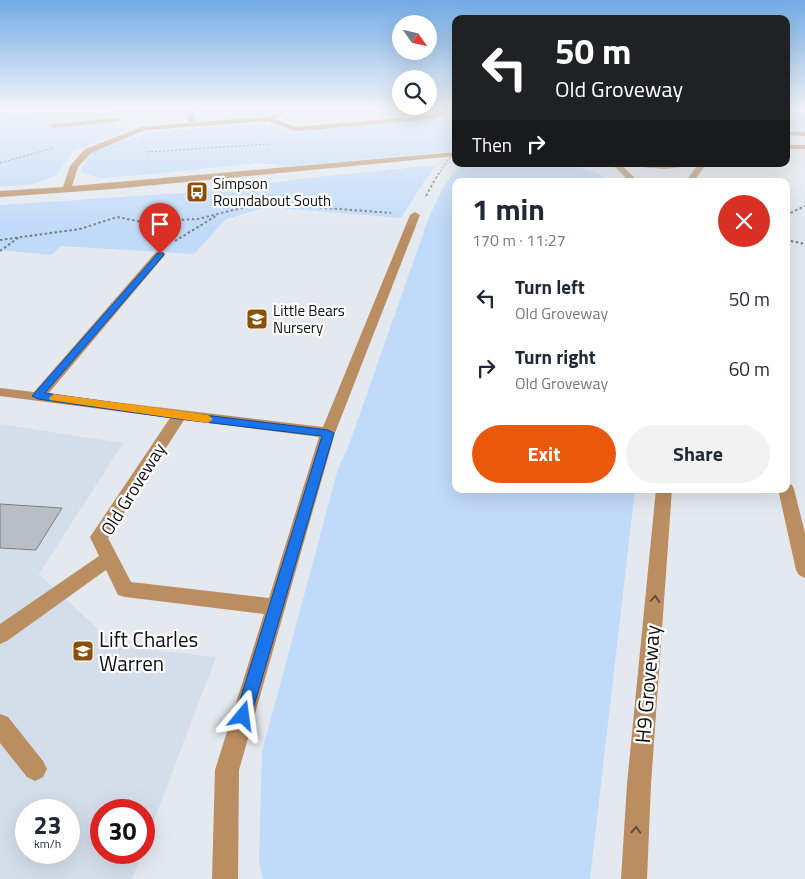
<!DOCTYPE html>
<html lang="en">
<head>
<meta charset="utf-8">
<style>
  :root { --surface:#fff; --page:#f2f2f3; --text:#1f2937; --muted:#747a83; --accent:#ea580c }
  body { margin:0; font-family:"Titillium Web",sans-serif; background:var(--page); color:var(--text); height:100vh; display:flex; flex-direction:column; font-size:19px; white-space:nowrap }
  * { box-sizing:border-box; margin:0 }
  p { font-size:16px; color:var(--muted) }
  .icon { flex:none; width:28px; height:28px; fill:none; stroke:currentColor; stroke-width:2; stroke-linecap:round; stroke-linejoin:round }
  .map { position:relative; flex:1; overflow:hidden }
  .side { position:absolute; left:452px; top:178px; width:338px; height:315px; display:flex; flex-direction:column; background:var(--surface); border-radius:10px; box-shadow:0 5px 20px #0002 }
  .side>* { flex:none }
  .banner { position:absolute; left:452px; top:15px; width:338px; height:152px; border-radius:10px; box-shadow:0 5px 20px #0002; background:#202124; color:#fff; overflow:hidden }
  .needle { width:32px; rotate:124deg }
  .buttons { position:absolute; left:392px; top:15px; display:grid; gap:10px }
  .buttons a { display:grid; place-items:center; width:45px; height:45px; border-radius:50%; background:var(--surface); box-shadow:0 5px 20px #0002; font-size:25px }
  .speed { position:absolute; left:15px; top:799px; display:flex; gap:10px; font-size:25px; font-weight:700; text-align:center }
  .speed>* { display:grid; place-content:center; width:65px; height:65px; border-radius:50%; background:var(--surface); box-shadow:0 5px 20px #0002; line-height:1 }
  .speed small { font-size:12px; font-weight:400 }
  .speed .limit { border:8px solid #d22; background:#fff; color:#111 }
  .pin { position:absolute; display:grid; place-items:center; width:42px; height:42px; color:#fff; margin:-51px -21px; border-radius:50% 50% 50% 0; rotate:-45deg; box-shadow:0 0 5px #0007 }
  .pin .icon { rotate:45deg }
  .me { position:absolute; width:55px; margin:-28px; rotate:16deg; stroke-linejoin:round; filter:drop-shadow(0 0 4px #0008) }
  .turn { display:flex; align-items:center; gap:18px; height:105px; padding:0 20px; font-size:22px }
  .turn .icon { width:65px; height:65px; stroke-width:2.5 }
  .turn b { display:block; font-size:35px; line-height:42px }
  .then { display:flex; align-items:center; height:48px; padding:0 20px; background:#0003; gap:10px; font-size:19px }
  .round { display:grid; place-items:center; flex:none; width:52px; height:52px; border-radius:26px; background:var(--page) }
  .summary { display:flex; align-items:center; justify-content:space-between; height:85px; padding:0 20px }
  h1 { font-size:30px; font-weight:700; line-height:38px }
  .cta { display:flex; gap:10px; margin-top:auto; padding:10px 20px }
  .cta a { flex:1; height:58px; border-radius:30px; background:var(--accent); color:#fff; font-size:20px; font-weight:700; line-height:58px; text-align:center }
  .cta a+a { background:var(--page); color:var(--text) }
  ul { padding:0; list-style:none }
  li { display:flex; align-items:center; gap:15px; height:70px; padding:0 20px }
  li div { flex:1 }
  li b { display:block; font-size:19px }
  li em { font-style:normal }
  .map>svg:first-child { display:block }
  .built { fill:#d4deea; fill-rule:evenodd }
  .green { fill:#c0daf9 }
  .building { fill:#b9bec4; stroke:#7b7f85 }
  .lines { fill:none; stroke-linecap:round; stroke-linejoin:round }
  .path-far1 { stroke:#787c80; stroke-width:1; stroke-dasharray:2 2; stroke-linecap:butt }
  .path { stroke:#787c80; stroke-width:2; stroke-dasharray:2.5 2.5; stroke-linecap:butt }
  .minor { fill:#bb8e62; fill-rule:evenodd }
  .path-bridge-far1 { stroke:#787c80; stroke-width:1; stroke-dasharray:2 2; stroke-linecap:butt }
  .path-bridge { stroke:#787c80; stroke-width:2; stroke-dasharray:2.5 2.5; stroke-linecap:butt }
  .oneway { stroke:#644e3a }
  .route { fill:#1a73e8; stroke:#114b97 }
  .slow { fill:#f59e0b }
  .labels { text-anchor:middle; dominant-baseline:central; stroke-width:4.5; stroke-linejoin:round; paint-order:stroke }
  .far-poi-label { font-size:15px; fill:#0e0f12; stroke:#fff; text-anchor:start }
  .street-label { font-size:18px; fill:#0e0f12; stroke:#fff }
  .near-poi-label { font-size:21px; fill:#0e0f12; stroke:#fff; text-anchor:start }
  .near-street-label { font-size:21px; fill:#0e0f12; stroke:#fff }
</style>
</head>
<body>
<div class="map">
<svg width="805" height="879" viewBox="0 0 805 879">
  <rect width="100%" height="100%" fill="#e3e9ef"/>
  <path class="built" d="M0,424L123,443L39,574L116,646L216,657L144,847V810H101V852L142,853L132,879H0ZM26,810H69V852H26Z"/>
  <g class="green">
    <polygon points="0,107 113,107 109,119 124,129 121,133 73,151 57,175 34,184 0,187"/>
    <polygon points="786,107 805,107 805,129 786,130"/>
    <polygon points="456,114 456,151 294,166 257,163 154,174 100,178 81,172 82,166 95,150 153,132 262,123 273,128 297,131 358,124 397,123 405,121 433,120 450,117"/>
    <polygon points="464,164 568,164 600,174 610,181 456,181 456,489 635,489 590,879 263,879 259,862 262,752 338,469 349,445 428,220 442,189 454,172"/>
    <polygon points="437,165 423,183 401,218 267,207 226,219 194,254 61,246 51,255 0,250 0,205 197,192 317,177"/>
  </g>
  <polygon class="building" points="0,504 62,508 36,550 0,548"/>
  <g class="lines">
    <g class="path-far1">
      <polyline points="0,121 32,118"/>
      <polyline points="147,152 270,144"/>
      <polyline points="0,163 53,148"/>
    </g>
    <g class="path">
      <polyline points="426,196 433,183"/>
      <polyline points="786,215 805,206"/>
      <polyline points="0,240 80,229 117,217 142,222 198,219 261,203 391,213"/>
      <polyline points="786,240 805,244"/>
      <polyline points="175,241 216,216"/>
      <polyline points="0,251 18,238"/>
    </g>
    <g class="minor">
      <polygon points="188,107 194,107 195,122 268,117 287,107 295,107 275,119 295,127 433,115 449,107 456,107 456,109 434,119 311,130 294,131 268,121 145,130 91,153 78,167 72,186 456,152 456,156 113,189 0,197 0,191 63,187 70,166 85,149 142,127 188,123"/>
      <polygon points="119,118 121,119 121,121 53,128 49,126 53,124"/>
      <polygon points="786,131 805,132 805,136 786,135"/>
      <rect x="786" y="145" width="19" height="4"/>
      <polygon points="612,164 620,164 638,181 629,181"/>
      <polygon points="625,164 696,164 692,166 664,169 629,166"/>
      <polygon points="698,164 706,164 694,181 686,181"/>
      <path d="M415,212L420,215L335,433L239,770L238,879H212L215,770L264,614L125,597L118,595L106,570L7,641L0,644V624L99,556L90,537L170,418L0,396V388L34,392L156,252H164L165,254L164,256L48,394L323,427L410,215ZM184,420L319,437L269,598L131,582L108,538Z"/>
      <polygon points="786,483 792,485 794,489 805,533 805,578 799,575 796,570 778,489 786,489"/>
      <polygon points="656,489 672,489 651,784 647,879 621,879 627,784"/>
      <polygon points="0,714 8,717 43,761 47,769 43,777 35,781 27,777 0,743"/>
    </g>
    <polyline class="path-bridge-far1" points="438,175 456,148"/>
    <polyline class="path-bridge" points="433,183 439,173"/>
  </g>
  <defs><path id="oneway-chevron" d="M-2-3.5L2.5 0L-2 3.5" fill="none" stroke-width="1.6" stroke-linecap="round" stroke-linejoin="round" transform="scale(1.25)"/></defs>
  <g class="oneway">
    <use href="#oneway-chevron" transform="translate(655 599) rotate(-85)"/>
    <use href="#oneway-chevron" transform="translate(636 830) rotate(-87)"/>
  </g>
  <linearGradient id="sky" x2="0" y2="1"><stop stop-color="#72abe6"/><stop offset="0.47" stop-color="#f2f5f8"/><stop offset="1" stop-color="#f2f5f8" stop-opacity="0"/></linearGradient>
  <rect width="805" height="230" fill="url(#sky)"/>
  <polygon class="route" points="160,252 164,254 163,256 45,393 179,412 328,430 334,433 251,716 249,722 243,724 237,722 235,716 322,436 179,419 38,399 32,396 158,253"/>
  <polygon class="slow" points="54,394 208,415 213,419 208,423 50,400 49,398"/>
  <defs>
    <g id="bus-square" transform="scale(1.125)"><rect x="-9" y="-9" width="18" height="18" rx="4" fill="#8a5106" stroke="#fff"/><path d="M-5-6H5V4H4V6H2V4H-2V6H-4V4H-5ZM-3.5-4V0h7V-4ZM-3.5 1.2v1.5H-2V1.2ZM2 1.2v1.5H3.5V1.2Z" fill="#fff"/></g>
    <g id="school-square" transform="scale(1.125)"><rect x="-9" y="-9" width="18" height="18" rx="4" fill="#8a5106" stroke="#fff"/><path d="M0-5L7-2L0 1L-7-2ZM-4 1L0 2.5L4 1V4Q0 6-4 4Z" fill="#fff"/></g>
  </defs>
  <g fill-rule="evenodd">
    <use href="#bus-square" x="197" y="192"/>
    <use href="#school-square" x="257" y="319"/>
    <use href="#school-square" x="83" y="651"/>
  </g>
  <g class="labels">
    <g class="far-poi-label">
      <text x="213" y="183">Simpson<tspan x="213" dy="17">Roundabout South</tspan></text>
      <text x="273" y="310">Little Bears<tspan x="273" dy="17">Nursery</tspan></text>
    </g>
    <g class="street-label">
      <text transform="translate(133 489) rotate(-58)">Old Groveway</text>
    </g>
    <g class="near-poi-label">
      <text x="99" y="639">Lift Charles<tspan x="99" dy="24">Warren</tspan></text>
    </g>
    <g class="near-street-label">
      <text transform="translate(647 684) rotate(-85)">H9 Groveway</text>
    </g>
  </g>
</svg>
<div class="buttons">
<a><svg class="needle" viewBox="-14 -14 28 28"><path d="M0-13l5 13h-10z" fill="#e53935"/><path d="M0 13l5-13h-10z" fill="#747a83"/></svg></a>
<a><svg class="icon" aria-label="search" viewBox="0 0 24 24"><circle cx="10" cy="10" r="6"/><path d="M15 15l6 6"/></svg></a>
</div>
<div class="speed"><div>23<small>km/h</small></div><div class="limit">30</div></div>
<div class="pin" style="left:160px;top:254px;background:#d93025"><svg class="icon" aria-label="arrive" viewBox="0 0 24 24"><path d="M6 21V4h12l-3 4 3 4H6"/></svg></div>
<svg class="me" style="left:243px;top:716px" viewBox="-20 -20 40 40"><path d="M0-17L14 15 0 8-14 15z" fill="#1a73e8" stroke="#fff" stroke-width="4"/></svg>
<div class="banner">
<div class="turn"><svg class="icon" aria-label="left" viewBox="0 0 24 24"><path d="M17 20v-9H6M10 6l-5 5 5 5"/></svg><div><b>50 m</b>Old Groveway</div></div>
<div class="then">Then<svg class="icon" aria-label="right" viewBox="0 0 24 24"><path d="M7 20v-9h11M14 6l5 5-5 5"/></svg></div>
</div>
<section class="side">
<div class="summary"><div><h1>1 min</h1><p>170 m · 11:27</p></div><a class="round" style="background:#d93025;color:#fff"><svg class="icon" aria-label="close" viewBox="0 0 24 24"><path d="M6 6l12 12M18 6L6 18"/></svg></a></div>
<ul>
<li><svg class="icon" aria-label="left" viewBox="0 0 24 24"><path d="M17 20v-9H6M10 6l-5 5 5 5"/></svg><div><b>Turn left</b><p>Old Groveway</p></div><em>50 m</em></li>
<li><svg class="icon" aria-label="right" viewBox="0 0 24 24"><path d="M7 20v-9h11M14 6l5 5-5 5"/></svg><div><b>Turn right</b><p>Old Groveway</p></div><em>60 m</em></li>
</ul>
<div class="cta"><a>Exit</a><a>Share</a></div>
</section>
</div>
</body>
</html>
